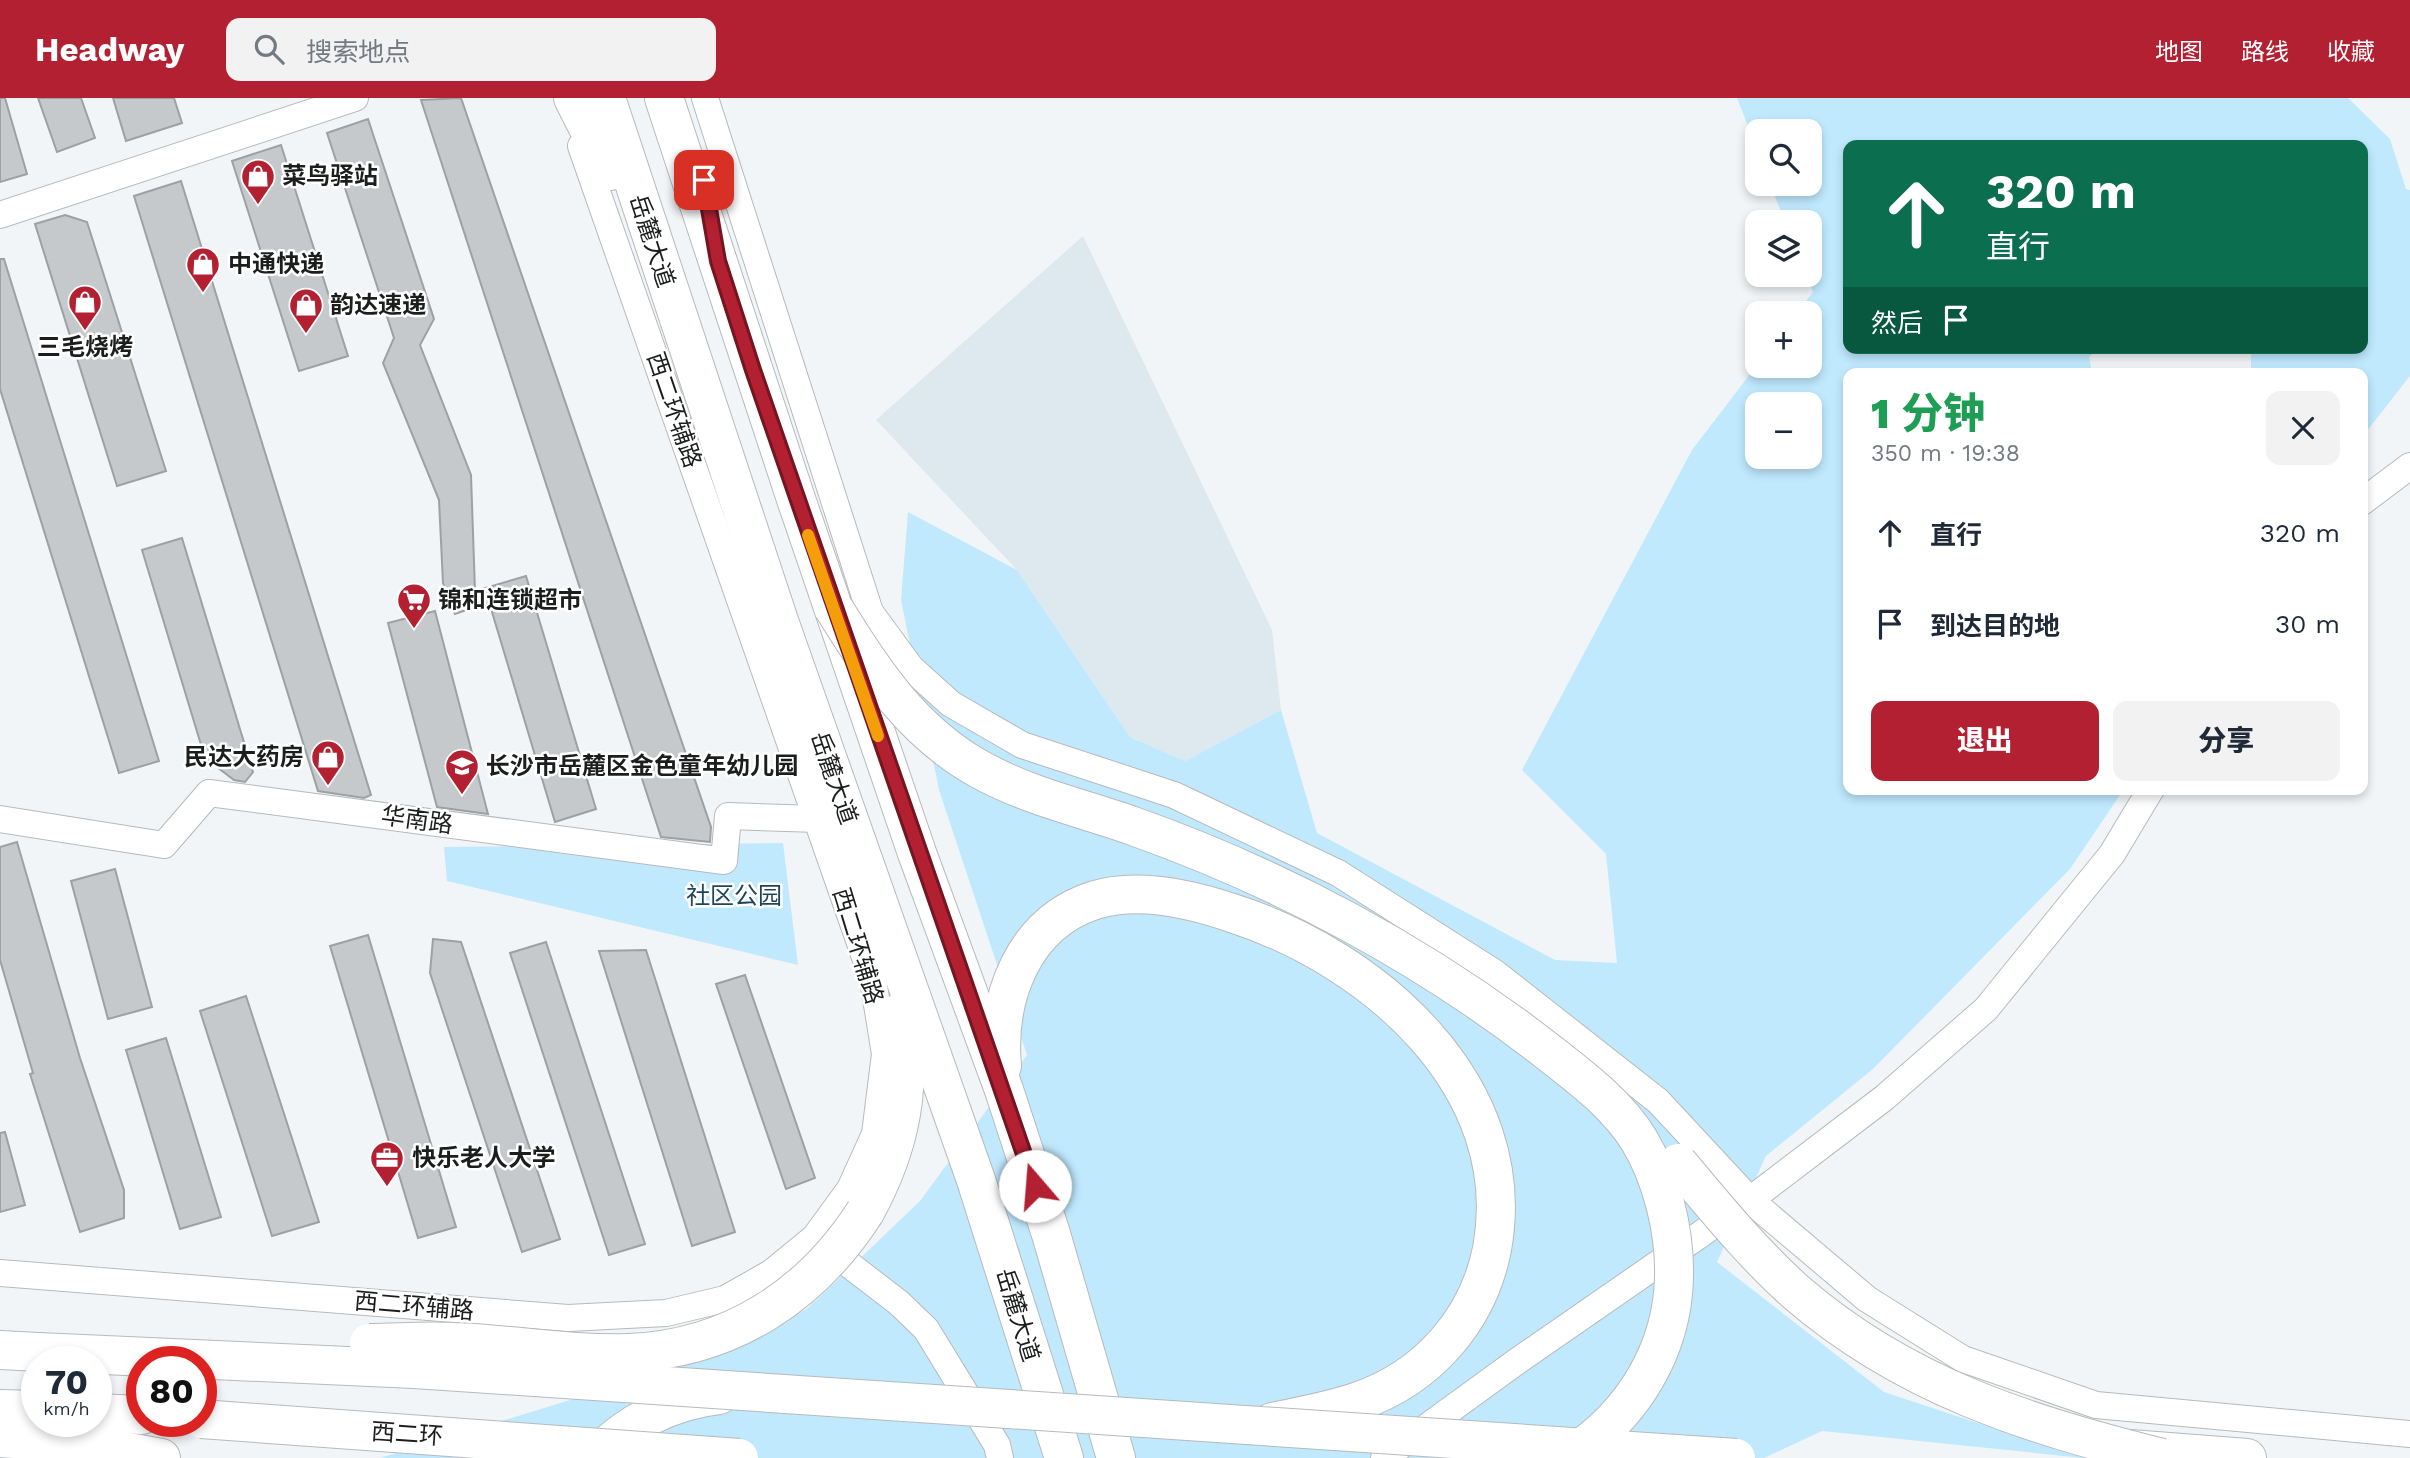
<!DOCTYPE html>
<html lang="zh">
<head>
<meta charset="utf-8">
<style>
  :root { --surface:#fff; --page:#f2f2f3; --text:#1f2937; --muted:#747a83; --accent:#b22031 }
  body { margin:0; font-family:"Work Sans","Noto Sans SC",sans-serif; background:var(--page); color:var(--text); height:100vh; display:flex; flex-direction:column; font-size:26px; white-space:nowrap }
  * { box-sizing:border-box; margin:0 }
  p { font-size:23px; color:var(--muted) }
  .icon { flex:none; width:38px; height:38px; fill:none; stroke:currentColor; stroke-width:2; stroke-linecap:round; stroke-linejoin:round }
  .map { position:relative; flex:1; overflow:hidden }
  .side { position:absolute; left:1843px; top:270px; width:525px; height:427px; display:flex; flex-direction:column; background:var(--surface); border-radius:14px; box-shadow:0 4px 10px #0003 }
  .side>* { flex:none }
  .guide { position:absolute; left:1843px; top:42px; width:525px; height:214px; border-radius:14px; box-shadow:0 4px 10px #0003; background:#0b6e4f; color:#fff; overflow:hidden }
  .buttons { position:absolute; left:1745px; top:21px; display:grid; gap:14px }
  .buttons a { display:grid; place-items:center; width:77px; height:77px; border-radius:14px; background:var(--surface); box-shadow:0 4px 10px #0003; font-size:35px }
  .speed { position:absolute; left:21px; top:1248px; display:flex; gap:14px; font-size:35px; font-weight:700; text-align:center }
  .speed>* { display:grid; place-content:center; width:91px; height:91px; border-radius:50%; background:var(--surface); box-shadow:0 4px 10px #0003; line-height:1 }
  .speed small { font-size:18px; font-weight:400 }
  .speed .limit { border:10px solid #d22; background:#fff; color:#111 }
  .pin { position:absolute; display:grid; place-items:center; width:60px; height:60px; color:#fff; margin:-30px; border-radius:14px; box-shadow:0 4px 10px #0006 }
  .me { position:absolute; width:77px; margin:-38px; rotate:342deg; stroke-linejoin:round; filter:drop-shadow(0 0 5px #0008) }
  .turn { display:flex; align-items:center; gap:24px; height:147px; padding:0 28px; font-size:32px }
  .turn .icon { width:91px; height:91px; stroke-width:2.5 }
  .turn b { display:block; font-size:49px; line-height:60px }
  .then { display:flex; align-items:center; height:66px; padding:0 28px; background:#0003; gap:14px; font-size:26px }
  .round { display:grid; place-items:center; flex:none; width:74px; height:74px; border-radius:14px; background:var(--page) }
  .overview { display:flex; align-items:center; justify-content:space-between; height:119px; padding:0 28px }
  h1 { font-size:42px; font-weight:800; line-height:52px; color:#1e9e55 }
  .cta { display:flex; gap:14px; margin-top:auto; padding:14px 28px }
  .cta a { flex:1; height:80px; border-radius:14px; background:var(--accent); color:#fff; font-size:28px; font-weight:800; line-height:80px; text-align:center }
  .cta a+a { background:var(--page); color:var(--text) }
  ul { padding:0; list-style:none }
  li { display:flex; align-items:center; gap:21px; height:91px; padding:0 28px }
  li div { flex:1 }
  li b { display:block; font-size:26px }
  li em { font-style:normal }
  header { display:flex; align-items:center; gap:42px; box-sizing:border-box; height:98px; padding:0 35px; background:var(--accent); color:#fff }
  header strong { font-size:33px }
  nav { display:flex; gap:38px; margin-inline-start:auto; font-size:24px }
  .search { width:490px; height:63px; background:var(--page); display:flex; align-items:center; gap:18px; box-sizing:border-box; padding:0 24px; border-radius:14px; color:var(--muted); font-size:26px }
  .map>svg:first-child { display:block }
  .built { fill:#dde9ef }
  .green { fill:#c0e9fe; fill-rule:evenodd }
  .building { fill:#c5c9cb; stroke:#9ea1a3; stroke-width:2 }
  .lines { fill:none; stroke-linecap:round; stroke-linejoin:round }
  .minor-casing { stroke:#b7babc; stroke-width:28 }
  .highway-casing { stroke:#b7babc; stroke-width:40 }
  .minor { stroke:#fff; stroke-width:26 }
  .highway { stroke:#fff; stroke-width:38 }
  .highway-bridge-casing { stroke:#b7babc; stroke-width:40; stroke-linecap:butt }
  .highway-bridge { stroke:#fff; stroke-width:38 }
  .route-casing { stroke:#741520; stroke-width:18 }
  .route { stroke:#b22031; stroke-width:12 }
  .slow { stroke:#f59e0b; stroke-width:12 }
  .labels { text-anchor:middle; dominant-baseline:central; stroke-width:5; stroke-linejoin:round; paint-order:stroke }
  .poi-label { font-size:24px; font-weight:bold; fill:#1c1e1e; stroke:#fff; text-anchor:start }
  .street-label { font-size:24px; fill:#1c1e1e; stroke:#fff }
  .park-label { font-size:24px; fill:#1f4558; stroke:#fff }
</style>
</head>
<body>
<header>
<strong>Headway</strong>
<div class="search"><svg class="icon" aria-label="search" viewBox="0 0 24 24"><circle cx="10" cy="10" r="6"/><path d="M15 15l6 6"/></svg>搜索地点</div>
<nav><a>地图</a><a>路线</a><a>收藏</a></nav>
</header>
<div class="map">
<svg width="2410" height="1360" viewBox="0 0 2410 1360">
  <rect width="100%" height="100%" fill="#f2f5f7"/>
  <polygon class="built" points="1083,138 1272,532 1281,612 1185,663 1130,639 1017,472 876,322"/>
  <g class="green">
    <path d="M1737,0H2348L2390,41L2406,91L2410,92V278L2363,338L2362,275H2251V250H2362V47H1848V250H2100L2089,259L2092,275H1848V691H2124L2070,771L1873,971L1766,1058L1717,1164L1884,1294L2084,1360L1822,1333L1764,1360H380L721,1256L808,1210L920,1103L1027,957L939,692L901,502L908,414L1017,472L1130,639L1185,663L1281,612L1317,735L1555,862L1617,865L1606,756L1522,672L1692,352L1757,267L1810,268V215H1797L1813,194L1806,177H1810V124H1785L1770,86H1810V33H1757V51ZM1757,306H1810V359H1757Z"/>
    <polygon points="783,745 798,867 447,783 444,749"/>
  </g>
  <g class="building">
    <polygon points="0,0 5,0 27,76 0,84"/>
    <polygon points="38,0 81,0 95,40 57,54"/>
    <polygon points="113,0 174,0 182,25 126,43"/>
    <polygon points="461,0 711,729 710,744 661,739 421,2"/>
    <polygon points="368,21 434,221 420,247 471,377 475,493 526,478 596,711 555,724 489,504 455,516 443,485 439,402 383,265 394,240 327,35"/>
    <polygon points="281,47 348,258 299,273 232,63"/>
    <polygon points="181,83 371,697 364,700 318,693 134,98"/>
    <polygon points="65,117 87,124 166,373 117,388 35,126"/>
    <polygon points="0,161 4,161 159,663 119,675 0,291"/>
    <polygon points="182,440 253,674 245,684 234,682 205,660 142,452"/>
    <polygon points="435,513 488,716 437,709 388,525"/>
    <polygon points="17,744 80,960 124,1092 124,1120 80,1134 30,976 33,975 0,862 0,749"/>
    <polygon points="115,771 152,909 108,921 71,783"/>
    <polygon points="368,837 456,1129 418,1140 330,848"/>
    <polygon points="433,841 461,844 560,1141 522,1154 430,875"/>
    <polygon points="546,844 645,1146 609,1157 510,855"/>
    <polygon points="646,852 735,1134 692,1148 599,853"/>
    <polygon points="745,877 815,1080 786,1091 716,886"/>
    <polygon points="246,898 319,1124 272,1138 200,913"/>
    <polygon points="166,940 221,1119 180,1131 126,952"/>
    <polygon points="5,1034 25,1107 0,1114 0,1035"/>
  </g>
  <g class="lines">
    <g class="minor-casing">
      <g id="minor">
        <polyline points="705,0 870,514 911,570 951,606 1022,647 1174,697 1338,775 1495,875 1658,1003 1750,1102 1867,1201 1963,1261 2096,1307 2410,1336"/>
        <polyline points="0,117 355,0"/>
        <polyline points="2362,404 2410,368"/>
        <polyline points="0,721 164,747 209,695 724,763 728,718 818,721"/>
        <polyline points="821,1145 899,1205 926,1231 997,1347 1000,1360"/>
        <polyline points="0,1175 568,1220 666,1215 725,1201 771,1175 815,1139 850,1091 875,1036 885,956 873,882 581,48"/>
        <polyline points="1384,1360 1516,1264 1750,1102 1884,1000 1986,911 2112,756 2151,691"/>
      </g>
    </g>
    <g class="highway-casing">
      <g id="highway">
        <polyline points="573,0 610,73"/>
        <polyline points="606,0 779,523 976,1082 1064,1360"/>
        <polyline points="664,0 796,401 917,755 1004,992 1051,1136 1116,1360"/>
        <path d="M1002,968C996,899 1023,825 1095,802C1138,789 1191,801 1232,815C1373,860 1522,988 1492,1151C1478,1222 1428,1279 1359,1303C1331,1313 1301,1318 1272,1324"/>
        <path d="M865,1114C903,1045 910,990 903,912"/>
        <polyline points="0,1252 38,1254"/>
        <polyline points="0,1311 37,1312"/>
        <polyline points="96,1315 142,1317"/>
        <polyline points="0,1340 84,1346 161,1360"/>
        <polyline points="2130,1351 2247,1360"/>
        <path d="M594,1360C627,1325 671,1302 719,1297"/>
      </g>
    </g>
    <use href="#minor" class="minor"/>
    <use href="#highway" class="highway"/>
    <g class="highway-bridge-casing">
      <g id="highway-bridge">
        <path d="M833,509C872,573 913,635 981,672C1028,698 1082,710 1133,728C1280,780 1424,857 1547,953C1580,979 1616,1005 1639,1042C1662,1080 1675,1133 1674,1178C1673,1252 1632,1318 1571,1357"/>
        <path d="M1678,1065C1716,1110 1753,1156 1797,1195C1905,1288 2027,1326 2162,1360"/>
        <path d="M369,1245C397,1245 426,1242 454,1244C511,1246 571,1257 629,1255C730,1251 811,1198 865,1114"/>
        <polyline points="38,1254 414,1271 1736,1360"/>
        <polyline points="201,1321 739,1360"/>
      </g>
    </g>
    <use href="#highway-bridge" class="highway-bridge"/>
  </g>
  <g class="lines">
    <g class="route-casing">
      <polyline id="route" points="704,82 718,163 753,272 1035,1088"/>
    </g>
    <use href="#route" class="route"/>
    <polyline class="slow" points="808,437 878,638"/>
  </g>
  <defs>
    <g id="shop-pin" transform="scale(1.75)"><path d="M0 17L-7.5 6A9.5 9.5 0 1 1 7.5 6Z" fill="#b22031" stroke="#fff"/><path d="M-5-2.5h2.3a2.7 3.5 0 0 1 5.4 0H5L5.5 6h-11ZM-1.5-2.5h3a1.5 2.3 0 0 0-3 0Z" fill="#fff"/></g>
    <g id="supermarket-pin" transform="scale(1.75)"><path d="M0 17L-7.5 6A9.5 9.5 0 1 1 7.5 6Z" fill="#b22031" stroke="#fff"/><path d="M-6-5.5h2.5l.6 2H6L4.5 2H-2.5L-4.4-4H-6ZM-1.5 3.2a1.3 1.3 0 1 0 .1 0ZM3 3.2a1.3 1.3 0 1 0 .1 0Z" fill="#fff"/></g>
    <g id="school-pin" transform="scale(1.75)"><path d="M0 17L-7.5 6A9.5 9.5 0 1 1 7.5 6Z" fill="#b22031" stroke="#fff"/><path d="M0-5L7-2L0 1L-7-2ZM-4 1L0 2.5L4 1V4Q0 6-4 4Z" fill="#fff"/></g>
    <g id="office-pin" transform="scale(1.75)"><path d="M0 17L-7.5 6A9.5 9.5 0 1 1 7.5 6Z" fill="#b22031" stroke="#fff"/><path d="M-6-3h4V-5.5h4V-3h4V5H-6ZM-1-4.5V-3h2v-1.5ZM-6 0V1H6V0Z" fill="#fff"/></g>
  </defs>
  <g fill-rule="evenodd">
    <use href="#shop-pin" x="258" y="78"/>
    <use href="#shop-pin" x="203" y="166"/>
    <use href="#shop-pin" x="85" y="204"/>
    <use href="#shop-pin" x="306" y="207"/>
    <use href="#supermarket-pin" x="414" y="502"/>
    <use href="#shop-pin" x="328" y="659"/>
    <use href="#school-pin" x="462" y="668"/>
    <use href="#office-pin" x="387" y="1060"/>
  </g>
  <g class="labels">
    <g class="poi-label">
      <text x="282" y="78">菜鸟驿站</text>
      <text x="228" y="166">中通快递</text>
      <text x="330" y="207">韵达速递</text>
      <text x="85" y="249" text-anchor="middle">三毛烧烤</text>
      <text x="438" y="502">锦和连锁超市</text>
      <text x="304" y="659" text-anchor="end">民达大药房</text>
      <text x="486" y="668">长沙市岳麓区金色童年幼儿园</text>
      <text x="412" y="1060">快乐老人大学</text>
    </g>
    <g class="street-label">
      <text transform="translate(652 143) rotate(72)">岳麓大道</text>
      <text transform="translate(674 312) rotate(71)">西二环辅路</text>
      <text transform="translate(834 680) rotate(71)">岳麓大道</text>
      <text transform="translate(417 722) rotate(8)">华南路</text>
      <text transform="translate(858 848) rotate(73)">西二环辅路</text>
      <text transform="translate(414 1208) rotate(5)">西二环辅路</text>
      <text transform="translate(1018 1217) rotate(73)">岳麓大道</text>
      <text transform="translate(407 1336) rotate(4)">西二环</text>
    </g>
    <g class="park-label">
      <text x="734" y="798">社区公园</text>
    </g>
  </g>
</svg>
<div class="buttons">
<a><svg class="icon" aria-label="search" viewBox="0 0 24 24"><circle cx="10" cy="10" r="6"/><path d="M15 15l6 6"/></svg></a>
<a><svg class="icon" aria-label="layers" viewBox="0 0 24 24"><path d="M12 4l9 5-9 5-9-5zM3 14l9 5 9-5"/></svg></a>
<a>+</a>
<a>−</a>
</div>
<div class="speed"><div>70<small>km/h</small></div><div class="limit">80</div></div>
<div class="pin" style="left:704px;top:82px;background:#d93025"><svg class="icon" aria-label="arrive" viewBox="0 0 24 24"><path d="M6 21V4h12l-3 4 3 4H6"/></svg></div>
<svg class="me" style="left:1035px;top:1088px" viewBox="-20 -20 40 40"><circle r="19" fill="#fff"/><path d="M0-13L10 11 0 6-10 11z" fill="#b22031"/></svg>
<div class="guide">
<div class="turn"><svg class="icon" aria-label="ahead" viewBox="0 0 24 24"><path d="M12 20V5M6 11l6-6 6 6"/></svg><div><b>320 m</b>直行</div></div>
<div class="then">然后<svg class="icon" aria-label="arrive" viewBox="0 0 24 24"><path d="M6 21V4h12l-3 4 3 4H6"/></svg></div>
</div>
<section class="side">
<div class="overview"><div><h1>1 分钟</h1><p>350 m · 19:38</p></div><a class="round"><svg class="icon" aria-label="close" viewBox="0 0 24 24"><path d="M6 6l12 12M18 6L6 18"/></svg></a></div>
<ul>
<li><svg class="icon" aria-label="ahead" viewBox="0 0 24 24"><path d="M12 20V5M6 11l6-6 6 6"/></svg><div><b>直行</b></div><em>320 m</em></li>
<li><svg class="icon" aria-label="arrive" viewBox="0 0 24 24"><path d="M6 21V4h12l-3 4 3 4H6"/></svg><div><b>到达目的地</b></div><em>30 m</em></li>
</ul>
<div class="cta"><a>退出</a><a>分享</a></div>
</section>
</div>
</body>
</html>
